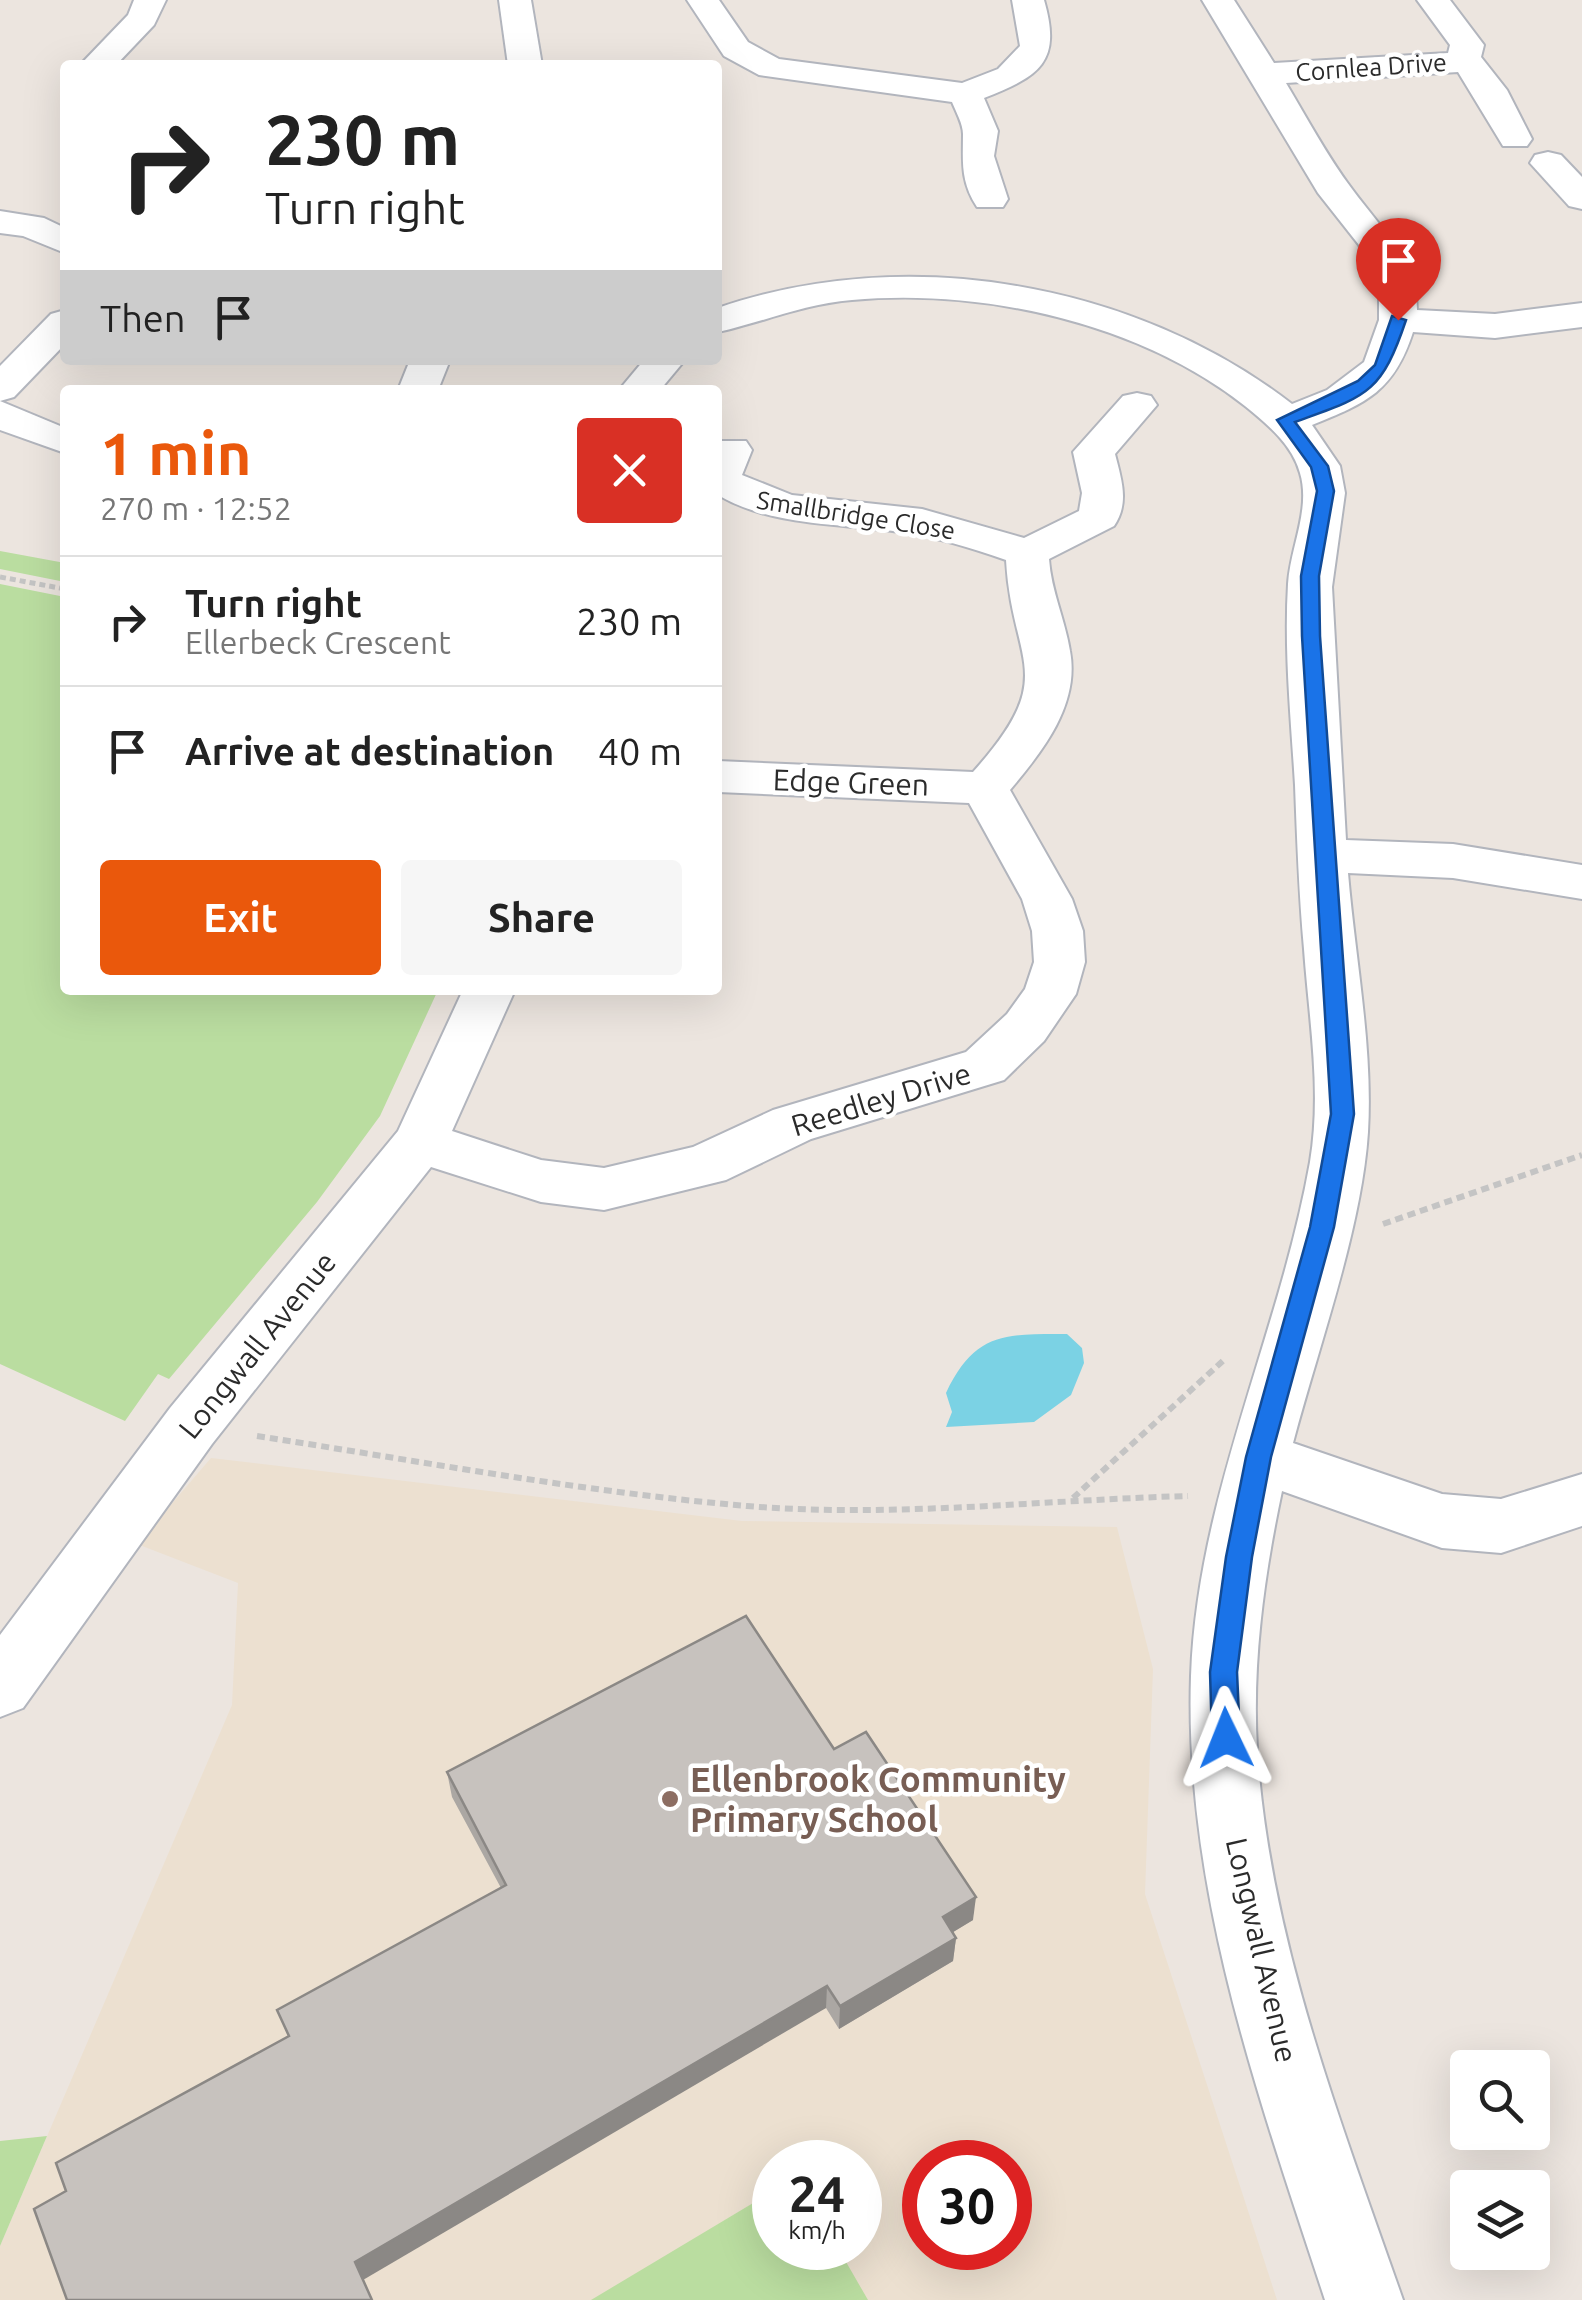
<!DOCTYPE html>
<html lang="en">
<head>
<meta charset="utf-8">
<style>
  :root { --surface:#fff; --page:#f6f6f6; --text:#222; --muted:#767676; --line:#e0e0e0; --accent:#ea580c }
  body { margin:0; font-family:Ubuntu,sans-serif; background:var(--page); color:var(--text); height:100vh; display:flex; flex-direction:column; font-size:38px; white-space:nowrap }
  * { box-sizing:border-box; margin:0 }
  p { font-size:32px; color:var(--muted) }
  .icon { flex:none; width:55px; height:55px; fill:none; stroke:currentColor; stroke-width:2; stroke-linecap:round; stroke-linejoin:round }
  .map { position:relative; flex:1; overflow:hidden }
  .side { position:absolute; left:60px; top:385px; width:662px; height:610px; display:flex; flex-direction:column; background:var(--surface); border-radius:10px; box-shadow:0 10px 40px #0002 }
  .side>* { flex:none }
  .guide { position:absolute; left:60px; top:60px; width:662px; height:305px; border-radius:10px; box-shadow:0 10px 40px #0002; background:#fff; color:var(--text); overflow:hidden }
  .tools { position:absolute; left:1450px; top:2050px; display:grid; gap:20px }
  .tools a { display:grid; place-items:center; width:100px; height:100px; border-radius:10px; background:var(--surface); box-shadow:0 10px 40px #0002; font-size:50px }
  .speed { position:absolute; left:752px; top:2140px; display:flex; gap:20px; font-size:50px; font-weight:700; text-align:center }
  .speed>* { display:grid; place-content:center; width:130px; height:130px; border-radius:50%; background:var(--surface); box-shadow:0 10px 40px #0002; line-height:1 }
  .speed small { font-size:25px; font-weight:400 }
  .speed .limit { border:15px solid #d22; background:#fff; color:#111 }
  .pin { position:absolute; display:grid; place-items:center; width:85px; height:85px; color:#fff; margin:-102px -42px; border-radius:50% 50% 50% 0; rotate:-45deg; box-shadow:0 0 10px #0007 }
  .pin .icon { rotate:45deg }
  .me { position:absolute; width:110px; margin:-55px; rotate:358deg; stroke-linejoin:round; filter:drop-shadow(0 0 8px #0008) }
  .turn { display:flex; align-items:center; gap:35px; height:210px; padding:0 40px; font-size:45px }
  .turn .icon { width:130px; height:130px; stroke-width:2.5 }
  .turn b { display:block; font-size:70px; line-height:85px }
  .then { display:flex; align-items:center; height:95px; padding:0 40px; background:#0003; gap:20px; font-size:38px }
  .round { display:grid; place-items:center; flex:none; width:105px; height:105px; border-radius:10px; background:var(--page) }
  .headline { display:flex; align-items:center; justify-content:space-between; height:170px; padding:0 40px }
  h1 { font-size:60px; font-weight:700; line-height:75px; color:var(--accent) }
  .action { display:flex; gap:20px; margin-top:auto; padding:20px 40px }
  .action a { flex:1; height:115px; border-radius:10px; background:var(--accent); color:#fff; font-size:40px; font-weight:700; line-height:115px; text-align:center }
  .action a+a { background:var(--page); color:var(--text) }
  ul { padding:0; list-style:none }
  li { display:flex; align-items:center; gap:30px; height:130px; padding:0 40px; border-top:2px solid var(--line) }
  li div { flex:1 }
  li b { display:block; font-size:38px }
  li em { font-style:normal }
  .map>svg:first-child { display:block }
  .education { fill:#ece0d0; fill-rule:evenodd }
  .green { fill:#badda0 }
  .water { fill:#7bd2e4 }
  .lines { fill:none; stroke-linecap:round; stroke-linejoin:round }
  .minor-casing { stroke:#b2b5bd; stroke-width:4 }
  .path-far1 { stroke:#c4c4c4; stroke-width:5; stroke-dasharray:6 4; stroke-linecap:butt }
  .path { stroke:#c4c4c4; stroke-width:6; stroke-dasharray:8 5; stroke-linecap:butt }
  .minor { fill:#fff; fill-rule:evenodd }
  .wall { fill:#aba7a3 }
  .shaded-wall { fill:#8b8885 }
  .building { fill:#c7c2be; stroke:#8b8885; stroke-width:2.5 }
  .route { fill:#1a73e8; stroke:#114b97; stroke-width:2.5 }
  .education-dot { fill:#8d6e63; stroke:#fff; stroke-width:4 }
  .labels { text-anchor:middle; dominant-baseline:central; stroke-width:9; stroke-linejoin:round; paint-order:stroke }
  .far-street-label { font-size:25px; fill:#2b2b2b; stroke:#fff }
  .street-label { font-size:30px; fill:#2b2b2b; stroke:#fff }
  .near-education-label { font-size:35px; font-weight:bold; fill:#785e54; stroke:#fff; text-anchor:start }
</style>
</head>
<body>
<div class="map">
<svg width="1582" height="2300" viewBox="0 0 1582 2300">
  <rect width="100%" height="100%" fill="#ece5df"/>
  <path class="education" d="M211,1458L742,1521L1117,1527L1153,1669L1145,1894L1277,2300H0V2246L232,1705L238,1583L137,1544ZM775,2162H860V2248H775ZM925,2162H1010V2248H925Z"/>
  <g class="green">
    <polygon points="0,551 65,563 65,582 0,569"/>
    <polygon points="0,584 65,597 65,990 438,990 380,1116 317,1202 169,1379 158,1374 125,1421 0,1364"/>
    <polygon points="47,2136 0,2246 0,2141"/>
    <polygon points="775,2190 775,2248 838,2248 868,2300 591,2300"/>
  </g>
  <path class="water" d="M1067,1334L1082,1348L1084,1363L1071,1395L1034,1422L946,1427L952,1412L946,1393C975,1332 1005,1334 1067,1334Z"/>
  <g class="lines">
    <g class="minor-casing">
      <g id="minor">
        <polygon points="134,0 166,0 154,25 116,65 80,65 128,15"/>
        <polygon points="499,0 531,0 542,65 508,65"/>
        <path d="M687,0H719L748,42L779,59L962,83L998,69L1020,46L1012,0H1044C1062,62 1040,76 984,98L998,131L994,156L1008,199L1003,207H977C960,181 963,161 963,134C963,124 956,112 952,102L759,75L724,56Z"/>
        <path d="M1202,0H1234L1274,63L1448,53L1450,45L1417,0H1450L1484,45L1481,57L1507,90L1532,139L1527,146H1503L1458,72L1286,83C1307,118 1327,156 1352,189C1379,226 1417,261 1417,310L1495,314L1582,303V327L1495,338L1413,332C1394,391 1367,403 1312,425L1340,466L1345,493L1332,587L1346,840L1453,844L1582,865V899L1453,878L1348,873C1355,958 1373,1046 1368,1132C1362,1228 1318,1348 1293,1443L1442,1494L1501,1499L1582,1474V1526L1501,1553L1442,1548L1282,1491C1264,1576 1252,1662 1257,1749C1269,1939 1341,2122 1403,2300H1325C1259,2098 1184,1892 1191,1676C1197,1497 1279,1336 1310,1162C1322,1091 1309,1020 1304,949C1299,894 1297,840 1295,785C1291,719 1284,651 1288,584C1290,548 1311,509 1300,473C1292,444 1267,424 1245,406C1140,323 983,288 852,300C804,304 763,322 718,332V308C906,243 1134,282 1292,404L1327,390L1364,362L1379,320V296L1359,245L1318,193Z"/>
        <polygon points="1548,152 1561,155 1582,177 1582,209 1569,206 1530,163 1535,155"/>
        <polygon points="0,211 44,218 65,228 65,253 23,236 0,233"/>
        <polygon points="65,310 65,344 14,397 0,401 65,428 65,453 0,430 0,366 51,314"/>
        <polygon points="410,360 450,360 438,390 398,390"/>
        <polygon points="644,360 685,360 660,390 619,390"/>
        <path d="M1137,393L1151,396L1157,405L1115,454C1121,478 1130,503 1114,526L1049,559C1051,591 1065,619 1070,651C1080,704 1043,751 1010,790L1072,899L1083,931L1085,962L1076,994L1044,1041L1004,1080L811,1139L726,1180L604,1210L541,1202L431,1167L212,1444L23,1708L0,1717V1635L170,1408L398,1131L463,990H515L452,1131L541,1160L604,1168L693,1147L773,1110L966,1052L1007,1014L1025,989L1034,962L1032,931L1022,899L969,803L718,792V761L973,772C1061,674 1012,666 1006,560C971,548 937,537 900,532C839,523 773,527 718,495V441H746L752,450L742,475L792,495L922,509L1024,538L1079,511L1082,493L1073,452L1123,396Z"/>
      </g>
    </g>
    <polyline class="path-far1" points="0,577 65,589"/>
    <g class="path">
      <polyline points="1383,1224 1582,1155"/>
      <path d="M257,1436C420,1461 583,1492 747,1506C894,1518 1041,1500 1188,1496"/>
      <polyline points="1073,1498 1226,1358"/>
    </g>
    <use href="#minor" class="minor"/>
  </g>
  <polygon class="wall" points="834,1749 973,1920 953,1932 956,1938 953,1961 839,2029 826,2008 66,2191 288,2036 277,2010 501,1888 452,1797 447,1772"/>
  <g class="shaded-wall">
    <polygon points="976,1897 973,1920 940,1940 943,1917"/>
    <polygon points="956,1938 953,1961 839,2029 840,2006"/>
    <polygon points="827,1986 826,2008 363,2280 355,2262"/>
  </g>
  <polygon class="building" points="746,1616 834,1749 866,1732 976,1897 943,1917 956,1938 840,2006 827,1986 355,2262 372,2300 67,2300 34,2209 66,2191 56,2163 289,2036 277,2010 506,1885 447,1772"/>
  <path class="route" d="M1392,316L1406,320C1381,395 1366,396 1295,422L1328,466L1334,491L1319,576L1320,636L1354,1114L1334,1227L1271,1457L1252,1557L1237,1672L1240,1738L1236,1747L1226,1751L1216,1747L1212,1738L1210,1672L1226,1557L1246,1457L1310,1227L1331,1114L1302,636L1301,576L1317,491L1311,467L1277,420L1358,381L1375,365Z"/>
  <circle class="education-dot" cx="670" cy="1799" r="10"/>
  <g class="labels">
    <g class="far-street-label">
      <text transform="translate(1371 67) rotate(-4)">Cornlea Drive</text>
      <text transform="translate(856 515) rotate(9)">Smallbridge Close</text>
    </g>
    <g class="street-label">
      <text transform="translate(851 782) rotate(2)">Edge Green</text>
      <text transform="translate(881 1099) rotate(-17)">Reedley Drive</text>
      <text transform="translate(257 1345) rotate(-51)">Longwall Avenue</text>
      <text transform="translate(1262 1950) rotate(77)">Longwall Avenue</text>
    </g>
    <g class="near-education-label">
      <text x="690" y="1779">Ellenbrook Community<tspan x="690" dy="40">Primary School</tspan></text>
    </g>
  </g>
</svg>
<div class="tools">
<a><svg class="icon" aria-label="search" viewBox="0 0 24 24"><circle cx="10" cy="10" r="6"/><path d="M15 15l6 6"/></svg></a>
<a><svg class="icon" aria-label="layers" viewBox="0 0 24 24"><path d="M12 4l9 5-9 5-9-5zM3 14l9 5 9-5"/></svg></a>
</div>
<div class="speed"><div>24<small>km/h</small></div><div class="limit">30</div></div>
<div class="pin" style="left:1398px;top:320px;background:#d93025"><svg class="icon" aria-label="arrive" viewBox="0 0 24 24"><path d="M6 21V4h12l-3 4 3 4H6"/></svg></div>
<svg class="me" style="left:1226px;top:1738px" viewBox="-20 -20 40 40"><path d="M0-17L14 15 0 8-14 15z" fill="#1a73e8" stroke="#fff" stroke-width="4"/></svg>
<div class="guide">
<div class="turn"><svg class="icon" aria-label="right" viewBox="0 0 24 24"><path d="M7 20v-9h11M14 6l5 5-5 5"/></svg><div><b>230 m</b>Turn right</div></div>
<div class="then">Then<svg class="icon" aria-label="arrive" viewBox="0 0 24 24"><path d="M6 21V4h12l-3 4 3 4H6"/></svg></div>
</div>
<section class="side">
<div class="headline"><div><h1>1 min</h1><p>270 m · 12:52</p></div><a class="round" style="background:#d93025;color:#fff"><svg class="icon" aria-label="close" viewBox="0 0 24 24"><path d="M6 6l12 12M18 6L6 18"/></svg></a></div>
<ul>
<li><svg class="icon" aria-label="right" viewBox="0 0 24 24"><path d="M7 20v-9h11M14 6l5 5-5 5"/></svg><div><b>Turn right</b><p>Ellerbeck Crescent</p></div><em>230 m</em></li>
<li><svg class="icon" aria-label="arrive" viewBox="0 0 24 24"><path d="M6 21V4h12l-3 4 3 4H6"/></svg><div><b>Arrive at destination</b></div><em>40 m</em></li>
</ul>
<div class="action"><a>Exit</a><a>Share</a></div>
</section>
</div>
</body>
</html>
